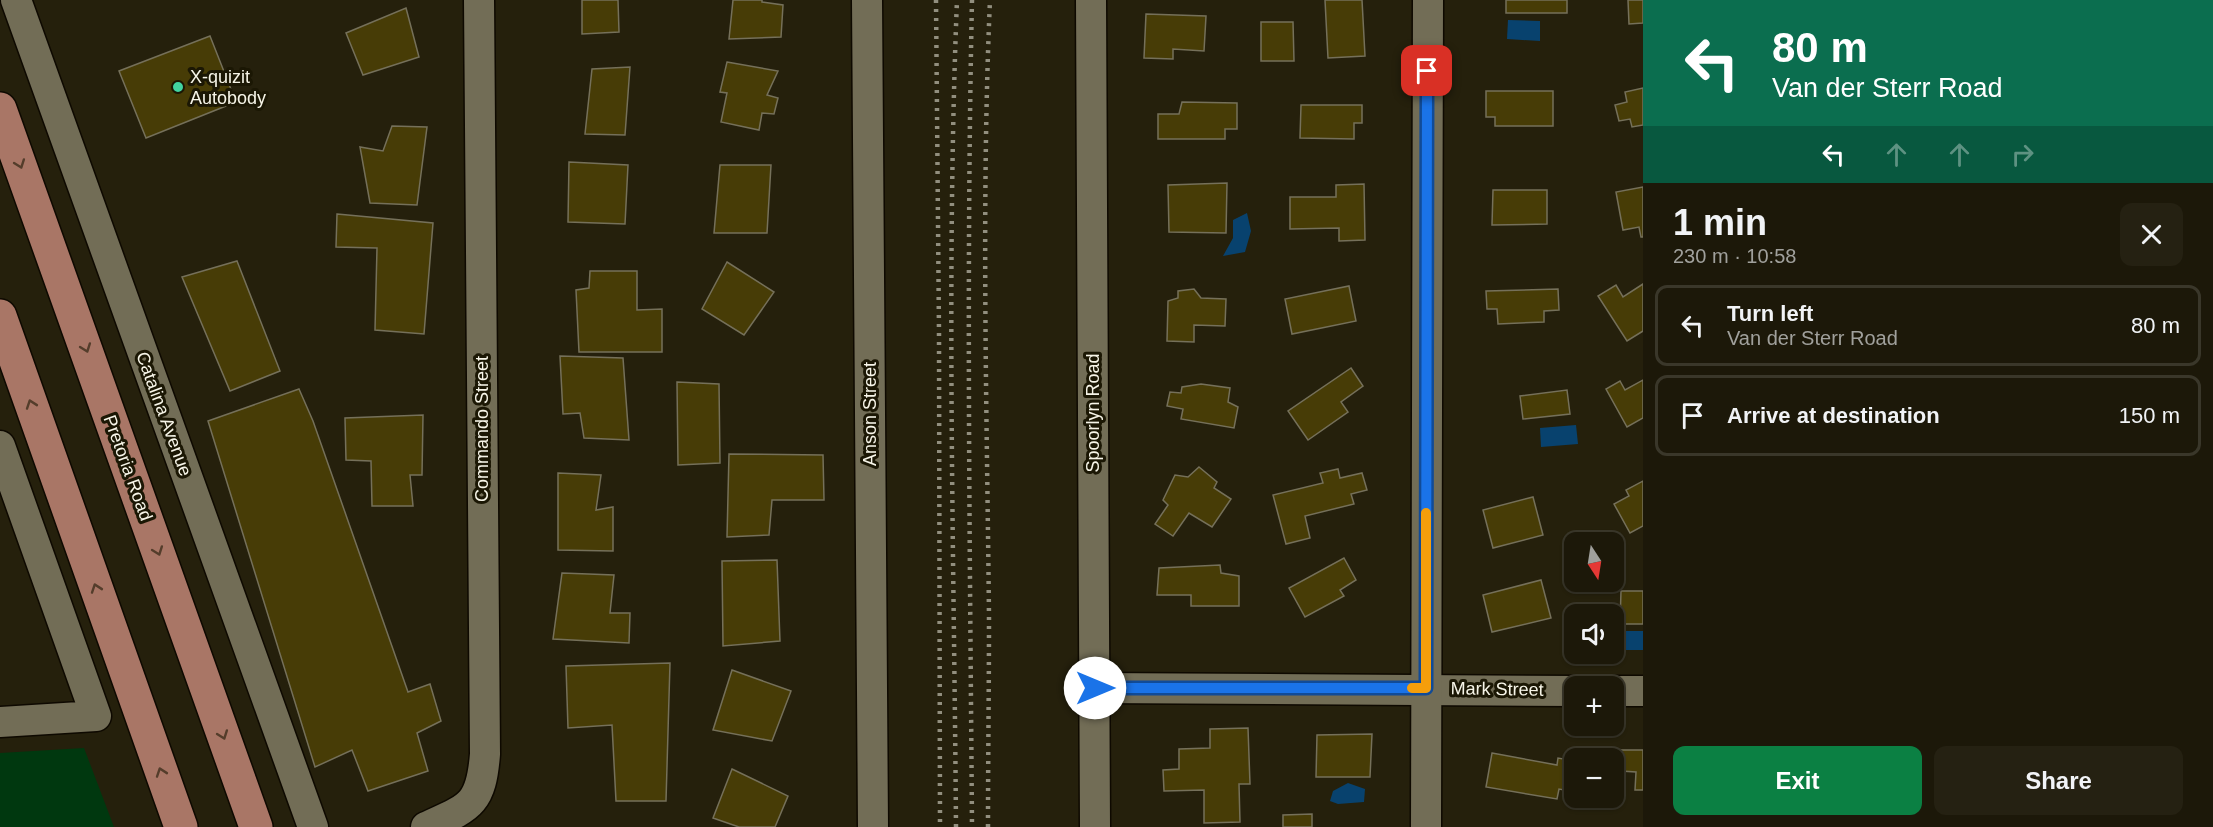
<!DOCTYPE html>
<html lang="en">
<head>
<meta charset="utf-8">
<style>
  :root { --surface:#1c1809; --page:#252112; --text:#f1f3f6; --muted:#a0a09c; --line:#3a372a; --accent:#0b8043 }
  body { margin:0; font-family:Arial,sans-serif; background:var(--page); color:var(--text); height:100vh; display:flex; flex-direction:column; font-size:22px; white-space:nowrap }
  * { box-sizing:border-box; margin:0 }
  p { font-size:20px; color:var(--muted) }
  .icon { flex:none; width:33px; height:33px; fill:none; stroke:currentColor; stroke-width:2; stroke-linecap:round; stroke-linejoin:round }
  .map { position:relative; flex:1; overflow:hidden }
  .sheet { display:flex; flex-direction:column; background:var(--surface); width:570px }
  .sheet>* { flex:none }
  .top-card { background:#0b6e4f; color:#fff; overflow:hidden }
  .needle { width:39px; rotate:168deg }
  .controls { position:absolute; left:1564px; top:532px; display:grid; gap:12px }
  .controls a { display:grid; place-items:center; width:60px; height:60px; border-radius:12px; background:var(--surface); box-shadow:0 2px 4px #0004,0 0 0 2px var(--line); font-size:30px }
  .pin { position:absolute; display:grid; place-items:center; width:51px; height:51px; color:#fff; margin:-26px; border-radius:12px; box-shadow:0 3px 9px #0006 }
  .me { position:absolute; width:66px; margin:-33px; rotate:90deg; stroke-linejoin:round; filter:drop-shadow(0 0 4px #0008) }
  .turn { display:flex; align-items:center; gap:21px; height:126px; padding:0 30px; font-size:27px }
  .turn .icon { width:78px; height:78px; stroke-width:2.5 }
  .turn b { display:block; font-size:42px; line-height:51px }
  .lanes { display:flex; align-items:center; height:57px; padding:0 30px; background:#0003; justify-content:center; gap:30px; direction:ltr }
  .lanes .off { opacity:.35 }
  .round { display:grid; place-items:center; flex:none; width:63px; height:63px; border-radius:12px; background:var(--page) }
  .head { display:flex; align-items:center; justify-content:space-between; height:102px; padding:0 30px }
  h1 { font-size:36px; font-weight:700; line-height:45px }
  .cta { display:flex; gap:12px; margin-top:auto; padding:12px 30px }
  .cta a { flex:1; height:69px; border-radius:12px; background:var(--accent); color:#fff; font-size:24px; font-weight:700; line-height:69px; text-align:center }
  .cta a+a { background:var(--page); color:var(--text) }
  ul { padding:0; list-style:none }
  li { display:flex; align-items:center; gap:18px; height:81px; margin:0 12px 9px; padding:0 18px; border:3px solid var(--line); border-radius:12px }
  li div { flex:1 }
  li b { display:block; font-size:22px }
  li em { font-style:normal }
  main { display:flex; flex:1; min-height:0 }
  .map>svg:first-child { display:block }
  .green { fill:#00380f }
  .water { fill:#08426e }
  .building { fill:#473c06; stroke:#75705a; stroke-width:1.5 }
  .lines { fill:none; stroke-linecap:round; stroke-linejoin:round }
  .minor-casing { stroke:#0e0900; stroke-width:33 }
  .primary-casing { stroke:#0e0900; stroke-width:36 }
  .minor { stroke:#726d56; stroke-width:30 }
  .primary { stroke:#a97666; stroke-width:33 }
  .rail { stroke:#928f7f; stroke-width:4.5; stroke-dasharray:3 6; stroke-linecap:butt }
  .oneway { stroke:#543d2b }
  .route-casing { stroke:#114b97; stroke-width:15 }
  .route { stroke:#1a73e8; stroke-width:10 }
  .slow { stroke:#f59e0b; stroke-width:10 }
  .poi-dot { fill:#42d4a0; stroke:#1b1704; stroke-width:2 }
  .labels { text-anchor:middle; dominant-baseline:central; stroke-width:6; stroke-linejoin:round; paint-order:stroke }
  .poi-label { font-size:18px; fill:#f7f5e8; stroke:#1b1704; text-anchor:start }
  .street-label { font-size:18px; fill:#f7f5e8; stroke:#1b1704 }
</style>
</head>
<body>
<main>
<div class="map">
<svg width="1643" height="827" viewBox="0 0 1643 827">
  <rect width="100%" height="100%" fill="#25200c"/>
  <polygon class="green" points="84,748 114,827 0,827 0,753"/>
  <g class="water">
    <polygon points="1508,20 1540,21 1540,41 1507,39"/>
    <polygon points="1247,213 1251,231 1245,252 1223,256 1233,238 1233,220"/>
    <polygon points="1576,425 1578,444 1541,447 1540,428"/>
    <polygon points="1614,631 1643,631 1643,650 1615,650"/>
    <polygon points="1348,783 1365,789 1364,802 1338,804 1330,801 1333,791"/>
  </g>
  <g class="building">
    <polygon points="582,0 618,0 619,32 582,34"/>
    <polygon points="733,0 762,0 762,2 783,5 781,37 729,39"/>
    <polygon points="1325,0 1362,0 1365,56 1328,58"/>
    <rect x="1506" y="0" width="61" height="13"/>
    <polygon points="1628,0 1643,0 1643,23 1629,24"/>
    <polygon points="406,8 419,57 363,75 346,33"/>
    <polygon points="1146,14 1206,16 1204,51 1173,49 1173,59 1144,58"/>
    <polygon points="1261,22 1293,22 1294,61 1261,61"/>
    <polygon points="210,36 236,102 146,138 119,71"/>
    <polygon points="727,62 778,71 767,95 778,98 774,114 762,113 759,130 721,122 727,93 720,92"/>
    <polygon points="630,67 625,135 585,134 592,69"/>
    <polygon points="1643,88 1643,125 1632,127 1630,119 1619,121 1615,105 1627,102 1625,92"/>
    <polygon points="1486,91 1553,91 1553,126 1495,126 1495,117 1486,117"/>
    <polygon points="1182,102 1237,103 1237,129 1225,129 1225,139 1158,139 1158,114 1179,114"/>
    <polygon points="1301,105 1362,105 1362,123 1354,123 1354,139 1300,138"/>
    <polygon points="392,126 427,127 417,205 370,203 360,147 383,151"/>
    <polygon points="569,162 628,165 625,224 568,222"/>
    <polygon points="720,165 771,165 767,233 714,233"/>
    <polygon points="1227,183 1226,233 1169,232 1168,185"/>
    <polygon points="1364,184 1365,240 1339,241 1339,228 1290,229 1290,197 1336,197 1336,185"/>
    <polygon points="1643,187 1643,237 1641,237 1639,227 1623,230 1616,192"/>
    <polygon points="1493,190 1547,190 1547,224 1492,225"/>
    <polygon points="337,214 433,223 424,334 375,330 377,248 336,247"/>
    <polygon points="237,261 280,371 230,391 182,277"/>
    <polygon points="727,262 774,292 744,335 702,309"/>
    <polygon points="590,271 637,271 637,310 662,309 662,352 579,352 576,290 589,288"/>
    <polygon points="1643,284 1643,331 1627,341 1598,296 1616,285 1623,297"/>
    <polygon points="1349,286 1356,321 1292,334 1285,299"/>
    <polygon points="1194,289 1201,298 1226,299 1225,326 1194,325 1194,342 1167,341 1168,301 1178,298 1178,291"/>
    <polygon points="1558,289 1559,310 1544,311 1544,322 1498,324 1497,309 1487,309 1486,291"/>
    <polygon points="560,356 623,358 629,440 584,438 580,413 563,414"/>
    <polygon points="1351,368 1363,386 1341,402 1348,412 1308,440 1288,411"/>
    <polygon points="1643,380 1643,418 1627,427 1606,389 1620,381 1625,390"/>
    <polygon points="677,382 719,384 720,463 678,465"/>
    <polygon points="1201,384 1230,388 1228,402 1238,407 1234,428 1181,419 1183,409 1167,406 1170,392 1181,393 1182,387"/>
    <polygon points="299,389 313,421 408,692 430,684 441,721 417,733 428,771 368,791 352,750 315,767 208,421"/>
    <polygon points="1567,390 1570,414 1523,419 1520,396"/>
    <polygon points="423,415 422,475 410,475 413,506 372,506 371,461 346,460 345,418"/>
    <polygon points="729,454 823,455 824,500 772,500 769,535 727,537"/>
    <polygon points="1199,467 1217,482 1214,488 1231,499 1212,527 1189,513 1173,536 1155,524 1168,505 1163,500 1175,475 1188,477"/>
    <polygon points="1338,469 1340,478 1362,473 1367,490 1351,494 1354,504 1305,516 1310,538 1286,544 1273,495 1323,483 1320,473"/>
    <polygon points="558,473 601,475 596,510 613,507 613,551 558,550"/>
    <polygon points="1643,481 1643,526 1630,533 1614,504 1629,496 1626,490"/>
    <polygon points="1533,497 1543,535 1493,548 1483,510"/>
    <polygon points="1344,558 1356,580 1340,590 1344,596 1305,617 1289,588"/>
    <polygon points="777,560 780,641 723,646 722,561"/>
    <polygon points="1220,565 1221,573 1239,576 1239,606 1191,606 1191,595 1157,595 1159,568"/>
    <polygon points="562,573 614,575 610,613 630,613 629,643 553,639"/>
    <polygon points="1541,580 1551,618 1492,632 1483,595"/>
    <polygon points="1621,591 1643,591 1643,624 1620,624"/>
    <polygon points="670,663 666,801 616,801 612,725 568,728 566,666"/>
    <polygon points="732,670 791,691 772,741 713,730"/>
    <polygon points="1248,728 1250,784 1239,784 1240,822 1204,823 1204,790 1164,791 1163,770 1179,769 1179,749 1210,748 1210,729"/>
    <polygon points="1372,734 1370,777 1316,777 1317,735"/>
    <polygon points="1621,750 1643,750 1643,790 1635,790 1636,772 1621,771"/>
    <polygon points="1492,753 1557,765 1558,758 1570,760 1569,769 1574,770 1570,791 1559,789 1557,799 1486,787"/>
    <polygon points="732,769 788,796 775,827 739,827 713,818"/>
    <polygon points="1312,814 1312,827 1283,827 1283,815"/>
  </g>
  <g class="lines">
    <g class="minor-casing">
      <g id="minor">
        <polyline points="16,0 313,827"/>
        <polyline points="867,0 873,827"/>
        <polyline points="1091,0 1095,827"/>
        <polyline points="0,446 96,716 0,722"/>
        <polyline points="1095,688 1575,691"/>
        <polyline points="1614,691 1643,691"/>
        <path d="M426,827C470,807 481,805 485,754L479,0"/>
        <polyline points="1426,827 1428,0"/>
      </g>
    </g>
    <g class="primary-casing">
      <g id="primary">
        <polyline points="0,109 256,827"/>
        <polyline points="0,316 181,827"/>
      </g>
    </g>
    <use href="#minor" class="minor"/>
    <use href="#primary" class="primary"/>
    <g class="rail">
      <polyline points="936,0 939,332 940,827"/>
      <path d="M972,0C966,276 970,551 972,827"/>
      <path d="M956,827C954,552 946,275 957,0"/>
      <path d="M988,827C988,757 989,688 989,618C987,412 981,206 990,0"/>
    </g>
  </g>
  <defs><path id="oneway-chevron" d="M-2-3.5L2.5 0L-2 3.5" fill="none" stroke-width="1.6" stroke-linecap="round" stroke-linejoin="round" transform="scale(1.5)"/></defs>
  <g class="oneway">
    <use href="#oneway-chevron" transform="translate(20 164) rotate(70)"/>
    <use href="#oneway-chevron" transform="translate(86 348) rotate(70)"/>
    <use href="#oneway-chevron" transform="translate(31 404) rotate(-109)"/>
    <use href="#oneway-chevron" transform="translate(158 551) rotate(70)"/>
    <use href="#oneway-chevron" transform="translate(96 588) rotate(-109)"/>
    <use href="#oneway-chevron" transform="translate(223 735) rotate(70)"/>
    <use href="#oneway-chevron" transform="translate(161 772) rotate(-109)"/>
  </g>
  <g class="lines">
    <g class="route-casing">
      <polyline id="route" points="1095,688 1426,688 1427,71"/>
    </g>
    <use href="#route" class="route"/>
    <polyline class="slow" points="1412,688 1426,688 1426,513"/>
  </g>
  <circle class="poi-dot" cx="178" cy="87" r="6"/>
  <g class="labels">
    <g class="poi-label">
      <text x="190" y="77">X-quizit<tspan x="190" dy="21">Autobody</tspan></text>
    </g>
    <g class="street-label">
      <text transform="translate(1093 413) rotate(-90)">Spoorlyn Road</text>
      <text transform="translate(164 414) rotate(70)">Catalina Avenue</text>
      <text transform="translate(870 414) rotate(-90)">Anson Street</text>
      <text transform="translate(482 429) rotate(-90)">Commando Street</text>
      <text transform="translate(128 468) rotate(70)">Pretoria Road</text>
      <text transform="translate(1497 689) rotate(1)">Mark Street</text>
    </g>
  </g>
</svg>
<div class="controls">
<a><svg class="needle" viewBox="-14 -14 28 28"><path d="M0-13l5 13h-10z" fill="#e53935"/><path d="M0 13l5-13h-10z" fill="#a0a09c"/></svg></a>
<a><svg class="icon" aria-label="sound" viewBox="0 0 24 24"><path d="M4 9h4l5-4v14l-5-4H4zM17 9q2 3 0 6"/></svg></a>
<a>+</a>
<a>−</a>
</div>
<div class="pin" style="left:1427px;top:71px;background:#d93025"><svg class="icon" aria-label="arrive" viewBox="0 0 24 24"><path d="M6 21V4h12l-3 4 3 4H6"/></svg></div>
<svg class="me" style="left:1095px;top:688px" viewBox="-20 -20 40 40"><circle r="19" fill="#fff"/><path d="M0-13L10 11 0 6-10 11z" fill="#1a73e8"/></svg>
</div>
<section class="sheet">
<div class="top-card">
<div class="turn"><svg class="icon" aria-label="left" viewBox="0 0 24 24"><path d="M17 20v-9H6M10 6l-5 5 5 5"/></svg><div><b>80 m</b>Van der Sterr Road</div></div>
<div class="lanes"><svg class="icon" aria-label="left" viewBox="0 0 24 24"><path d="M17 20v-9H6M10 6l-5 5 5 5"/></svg><svg class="icon off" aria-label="ahead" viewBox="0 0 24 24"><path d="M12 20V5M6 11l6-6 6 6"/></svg><svg class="icon off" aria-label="ahead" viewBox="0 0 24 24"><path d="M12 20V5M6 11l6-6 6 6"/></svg><svg class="icon off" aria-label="right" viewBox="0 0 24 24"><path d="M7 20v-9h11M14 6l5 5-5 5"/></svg></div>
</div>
<div class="head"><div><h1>1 min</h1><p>230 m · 10:58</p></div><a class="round"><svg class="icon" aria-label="close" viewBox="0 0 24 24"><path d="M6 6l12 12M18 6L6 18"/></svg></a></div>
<ul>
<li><svg class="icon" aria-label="left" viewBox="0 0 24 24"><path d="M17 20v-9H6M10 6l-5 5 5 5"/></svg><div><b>Turn left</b><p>Van der Sterr Road</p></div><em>80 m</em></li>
<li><svg class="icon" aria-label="arrive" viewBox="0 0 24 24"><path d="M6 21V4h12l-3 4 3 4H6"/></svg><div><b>Arrive at destination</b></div><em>150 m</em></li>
</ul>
<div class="cta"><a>Exit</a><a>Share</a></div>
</section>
</main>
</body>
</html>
